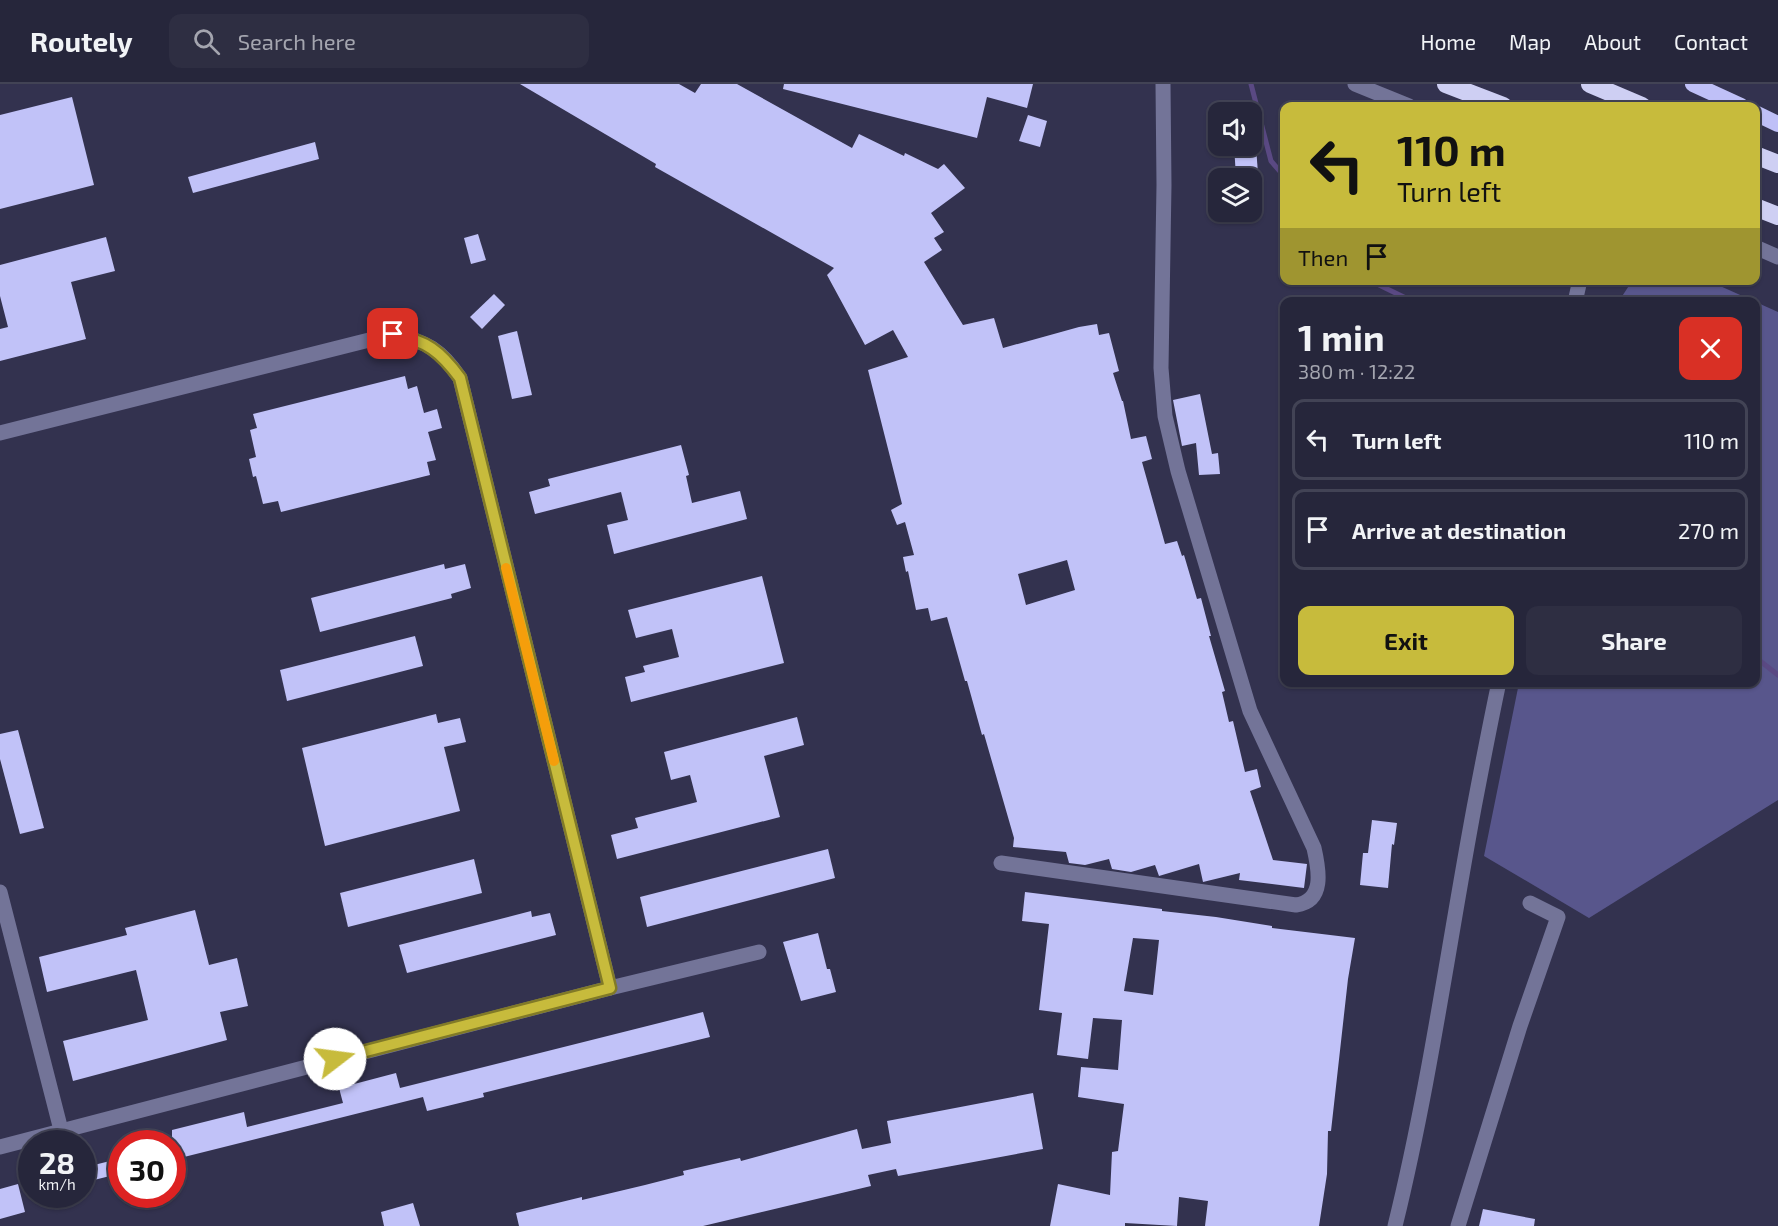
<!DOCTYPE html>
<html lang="en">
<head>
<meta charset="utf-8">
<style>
  :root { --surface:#26263b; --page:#2e2e42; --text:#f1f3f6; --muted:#a4a5af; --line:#424355; --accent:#c7bb3c }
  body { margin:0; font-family:"Exo 2",sans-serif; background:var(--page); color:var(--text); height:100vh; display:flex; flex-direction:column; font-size:22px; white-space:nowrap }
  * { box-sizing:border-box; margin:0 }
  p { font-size:20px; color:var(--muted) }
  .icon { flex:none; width:33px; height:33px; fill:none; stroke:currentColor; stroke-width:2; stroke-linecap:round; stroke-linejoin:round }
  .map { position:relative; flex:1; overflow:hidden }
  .panel { position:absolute; left:1280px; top:213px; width:480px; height:390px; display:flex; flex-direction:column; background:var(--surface); border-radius:12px; box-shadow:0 2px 4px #0004,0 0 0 2px var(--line) }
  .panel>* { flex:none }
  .top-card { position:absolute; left:1280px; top:18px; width:480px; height:183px; border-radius:12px; box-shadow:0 2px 4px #0004,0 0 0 2px var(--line); background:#c7bb3c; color:#111; overflow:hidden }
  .controls { position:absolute; left:1208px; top:18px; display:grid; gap:12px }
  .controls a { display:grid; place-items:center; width:54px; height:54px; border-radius:12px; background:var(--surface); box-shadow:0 2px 4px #0004,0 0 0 2px var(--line); font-size:30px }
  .speed { position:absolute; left:18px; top:1046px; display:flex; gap:12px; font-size:30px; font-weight:700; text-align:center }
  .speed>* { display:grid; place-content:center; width:78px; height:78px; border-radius:50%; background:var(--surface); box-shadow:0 2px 4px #0004,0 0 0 2px var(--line); line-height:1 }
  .speed small { font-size:15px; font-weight:400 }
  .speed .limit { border:9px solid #d22; background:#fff; color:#111 }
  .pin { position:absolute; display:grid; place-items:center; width:51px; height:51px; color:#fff; margin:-26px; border-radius:12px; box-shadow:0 3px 9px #0006 }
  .me { position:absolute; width:66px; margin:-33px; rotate:75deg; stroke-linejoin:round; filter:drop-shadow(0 0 4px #0008) }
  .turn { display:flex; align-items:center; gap:21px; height:126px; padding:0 18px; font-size:27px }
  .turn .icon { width:78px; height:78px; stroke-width:2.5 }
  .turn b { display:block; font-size:42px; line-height:51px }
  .then { display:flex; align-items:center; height:57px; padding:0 18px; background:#0003; gap:12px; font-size:22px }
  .round { display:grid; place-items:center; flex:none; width:63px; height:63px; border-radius:12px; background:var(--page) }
  .summary { display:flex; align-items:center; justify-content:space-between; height:102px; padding:0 18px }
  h1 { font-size:36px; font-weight:700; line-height:45px }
  .cta { display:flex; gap:12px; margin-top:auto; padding:12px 18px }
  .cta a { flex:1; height:69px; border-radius:12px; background:var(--accent); color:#111; font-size:24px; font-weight:700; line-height:69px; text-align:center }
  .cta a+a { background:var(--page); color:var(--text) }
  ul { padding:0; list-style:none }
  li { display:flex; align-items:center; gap:18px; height:81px; margin:0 12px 9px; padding:0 6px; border:3px solid var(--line); border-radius:12px }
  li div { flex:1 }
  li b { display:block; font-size:22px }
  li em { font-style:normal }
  header { display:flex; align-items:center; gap:36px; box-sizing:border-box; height:84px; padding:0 30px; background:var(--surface); border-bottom:2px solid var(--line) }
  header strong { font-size:28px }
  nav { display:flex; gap:33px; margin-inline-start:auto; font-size:21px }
  .search { width:420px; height:54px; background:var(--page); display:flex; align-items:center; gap:15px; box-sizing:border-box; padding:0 21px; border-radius:12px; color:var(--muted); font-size:22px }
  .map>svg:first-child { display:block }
  .green { fill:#58568c }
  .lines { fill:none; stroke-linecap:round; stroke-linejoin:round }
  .stream { stroke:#5a4983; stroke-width:5 }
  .building { fill:#c1c2f8; fill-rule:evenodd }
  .minor { stroke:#737498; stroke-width:15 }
  .trunk { stroke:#bfc0f7; stroke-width:16 }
  .motorway { stroke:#cecff3; stroke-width:18 }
  .route-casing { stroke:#817a27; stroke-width:15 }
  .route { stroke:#c7bb3c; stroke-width:10 }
  .slow { stroke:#f59e0b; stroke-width:10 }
</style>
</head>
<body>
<header>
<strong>Routely</strong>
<div class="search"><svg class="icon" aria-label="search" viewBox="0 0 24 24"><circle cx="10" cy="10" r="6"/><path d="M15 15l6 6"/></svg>Search here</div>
<nav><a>Home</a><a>Map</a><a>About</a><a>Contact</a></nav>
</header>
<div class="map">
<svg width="1778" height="1142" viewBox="0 0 1778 1142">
  <rect width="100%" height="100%" fill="#33324f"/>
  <polygon class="green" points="1632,197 1709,197 1778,228 1778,716 1589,834 1484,772 1519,599 1755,598 1755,218 1619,217"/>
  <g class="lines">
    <g class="stream">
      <polyline points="1251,0 1271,77 1284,92"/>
      <polyline points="1374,196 1377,200 1414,218"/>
      <polyline points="1755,573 1778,591"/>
    </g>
  </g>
  <g class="building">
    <path d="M520,0H679L695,9L701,0H737L852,64L859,50L904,72L905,69L938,85L944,80L965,104L931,129L944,148L934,154L942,166L924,178L963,241L994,234L1003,264L1079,243L1097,240L1099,251L1109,249L1119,287L1113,289L1122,317H1123L1131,355L1146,352L1152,375L1142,378L1165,460L1177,457L1182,472L1184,471L1197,515L1201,514L1211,552H1209L1225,607L1222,608L1229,638L1233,637L1245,688L1257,685L1261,703L1250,707L1273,776L1307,780L1304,804L1239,796L1240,789L1203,798L1199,780L1159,792L1155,781L1131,788L1112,785L1109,775L1085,781L1069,779L1066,768L1013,763L1014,754L984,650L982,651L967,597H965L947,533L931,537L928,524L916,526L908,487L906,488L903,473L914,471L905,438L897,441L891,426L902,420L868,286L908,273L893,246L865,261L827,191L834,184L655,83L656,80ZM1067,476L1075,506L1026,521L1018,490Z"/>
    <polygon points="784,0 1033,0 1027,24 987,13 977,54 783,5"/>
    <polygon points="72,13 94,101 0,125 0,31"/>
    <polygon points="1028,31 1047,37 1040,63 1019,57"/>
    <polygon points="315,58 319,75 193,109 188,93"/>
    <polygon points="1234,62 1256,62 1258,90 1236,92"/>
    <polygon points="478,150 486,176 471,180 464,154"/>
    <polygon points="106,153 115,187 71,198 86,255 0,277 0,245 8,243 0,212 0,181"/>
    <polygon points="494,210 505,221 482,245 470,233"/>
    <polygon points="517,247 532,311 512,315 498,252"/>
    <polygon points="405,292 408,305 417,302 424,329 437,325 442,344 428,348 436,376 427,378 430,391 281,428 278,417 263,420 256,392 253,393 249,375 256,373 250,346 257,344 253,330"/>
    <polygon points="1200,310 1212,370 1218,369 1220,390 1199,391 1196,359 1182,362 1173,316"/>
    <polygon points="681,361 689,391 686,392 692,419 740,407 747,435 614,470 607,441 628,436 621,408 535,430 529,408 550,402 548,395"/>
    <polygon points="444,480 445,485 465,480 471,504 451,510 452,514 320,548 311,514"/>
    <polygon points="762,492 784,579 631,618 625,593 645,588 643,582 679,573 672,545 636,554 628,526"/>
    <polygon points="415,552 423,582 287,617 280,586"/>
    <polygon points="436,630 438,639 460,634 466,658 444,663 460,727 325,762 302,664"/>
    <polygon points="797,633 804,661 764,672 780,733 617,775 611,751 638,744 635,734 697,718 690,691 671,696 664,668"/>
    <polygon points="18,646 44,744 20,750 0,675 0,650"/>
    <polygon points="1372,736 1397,739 1394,761 1392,760 1388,804 1360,801 1363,769 1368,769"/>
    <polygon points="828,765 835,794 647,843 640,813"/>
    <polygon points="474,775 482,809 348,843 340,809"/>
    <path d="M1025,808L1162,825V827L1216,833L1272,842V844L1355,854L1348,895L1331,1047H1328L1327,1090L1319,1142H1205L1208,1117L1179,1113L1177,1142L1125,1139V1142H1050L1058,1100L1110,1111L1112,1068L1118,1067L1124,1020L1078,1013L1081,983L1118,986L1122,936L1093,934L1088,975L1057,971L1062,929L1039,926L1049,840L1022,837ZM1133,854L1159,856L1153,911L1124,907Z"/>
    <polygon points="195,826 209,881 237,874 248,922 220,928 227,956 73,997 63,957 148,936 136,886 47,908 39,873 127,851 125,844"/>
    <polygon points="531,827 532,833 550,829 556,851 407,889 399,861"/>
    <polygon points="818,849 827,885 830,885 836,908 801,917 783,858"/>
    <polygon points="703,928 710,953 483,1009 484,1013 427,1027 423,1013 172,1076 172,1046 244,1028 247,1043 343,1019 339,1004 396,989 400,1004"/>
    <polygon points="1033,1009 1043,1065 898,1092 896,1085 868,1091 871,1102 703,1142 519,1142 516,1129 582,1113 582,1116 645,1101 684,1091 683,1087 740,1074 741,1077 857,1045 862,1065 891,1059 887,1037"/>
    <polygon points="122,1074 122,1089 82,1099 82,1084"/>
    <polygon points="18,1100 25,1128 0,1135 0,1105"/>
    <polygon points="413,1119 420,1142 384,1142 381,1128"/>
    <polygon points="1483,1125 1535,1135 1534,1142 1479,1142"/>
  </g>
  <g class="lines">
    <g class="minor">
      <polyline points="1355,0 1409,22"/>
      <polyline points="1755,163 1778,173"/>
      <polyline points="1575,218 1580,196"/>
      <path d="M0,349L393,250C426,257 441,266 460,294L610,904L0,1063"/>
      <path d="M1001,779L1296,821C1325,817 1319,786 1314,764L1250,627L1178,387L1165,332L1161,284L1164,101L1163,0"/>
      <polyline points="0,808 61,1046"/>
      <polyline points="610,904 759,868"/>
      <path d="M1395,1142C1429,1004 1448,864 1474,724C1482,682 1490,640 1499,598"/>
      <polyline points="1458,1142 1520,942 1558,833 1530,819"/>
    </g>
    <g class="trunk">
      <polyline points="1693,0 1741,22"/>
      <polyline points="1755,29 1778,40"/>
    </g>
    <g class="motorway">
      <polyline points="1446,0 1503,22"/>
      <polyline points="1590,0 1642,22"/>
      <polyline points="1755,71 1778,80"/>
      <polyline points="1755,123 1778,132"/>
    </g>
  </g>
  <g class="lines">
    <g class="route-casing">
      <path id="route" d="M335,975L610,904L460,294C440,267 427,257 393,250"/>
    </g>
    <use href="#route" class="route"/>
    <polyline class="slow" points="506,484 554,677"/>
  </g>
</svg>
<div class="controls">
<a><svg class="icon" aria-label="sound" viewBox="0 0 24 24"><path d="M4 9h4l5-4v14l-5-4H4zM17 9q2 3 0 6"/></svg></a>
<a><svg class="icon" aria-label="layers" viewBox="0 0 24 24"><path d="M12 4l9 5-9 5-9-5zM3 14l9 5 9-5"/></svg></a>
</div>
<div class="speed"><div>28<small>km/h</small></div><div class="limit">30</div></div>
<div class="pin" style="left:393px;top:250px;background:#d93025"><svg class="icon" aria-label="arrive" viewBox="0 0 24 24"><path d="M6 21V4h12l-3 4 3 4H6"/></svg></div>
<svg class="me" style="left:335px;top:975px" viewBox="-20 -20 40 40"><circle r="19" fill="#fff"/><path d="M0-13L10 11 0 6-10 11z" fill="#c7bb3c"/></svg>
<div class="top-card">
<div class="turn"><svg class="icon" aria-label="left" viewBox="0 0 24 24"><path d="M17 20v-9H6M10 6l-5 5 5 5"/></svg><div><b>110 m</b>Turn left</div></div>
<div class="then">Then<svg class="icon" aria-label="arrive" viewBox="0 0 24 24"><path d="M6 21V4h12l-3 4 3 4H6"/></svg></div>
</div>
<section class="panel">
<div class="summary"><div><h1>1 min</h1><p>380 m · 12:22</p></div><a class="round" style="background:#d93025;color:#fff"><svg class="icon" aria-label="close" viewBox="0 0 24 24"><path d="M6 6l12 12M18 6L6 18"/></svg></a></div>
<ul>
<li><svg class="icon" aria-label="left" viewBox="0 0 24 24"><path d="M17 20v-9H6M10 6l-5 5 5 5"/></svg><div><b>Turn left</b></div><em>110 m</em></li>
<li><svg class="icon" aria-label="arrive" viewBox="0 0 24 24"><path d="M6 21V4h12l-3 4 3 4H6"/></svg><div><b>Arrive at destination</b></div><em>270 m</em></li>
</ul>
<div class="cta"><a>Exit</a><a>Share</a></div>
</section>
</div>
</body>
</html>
